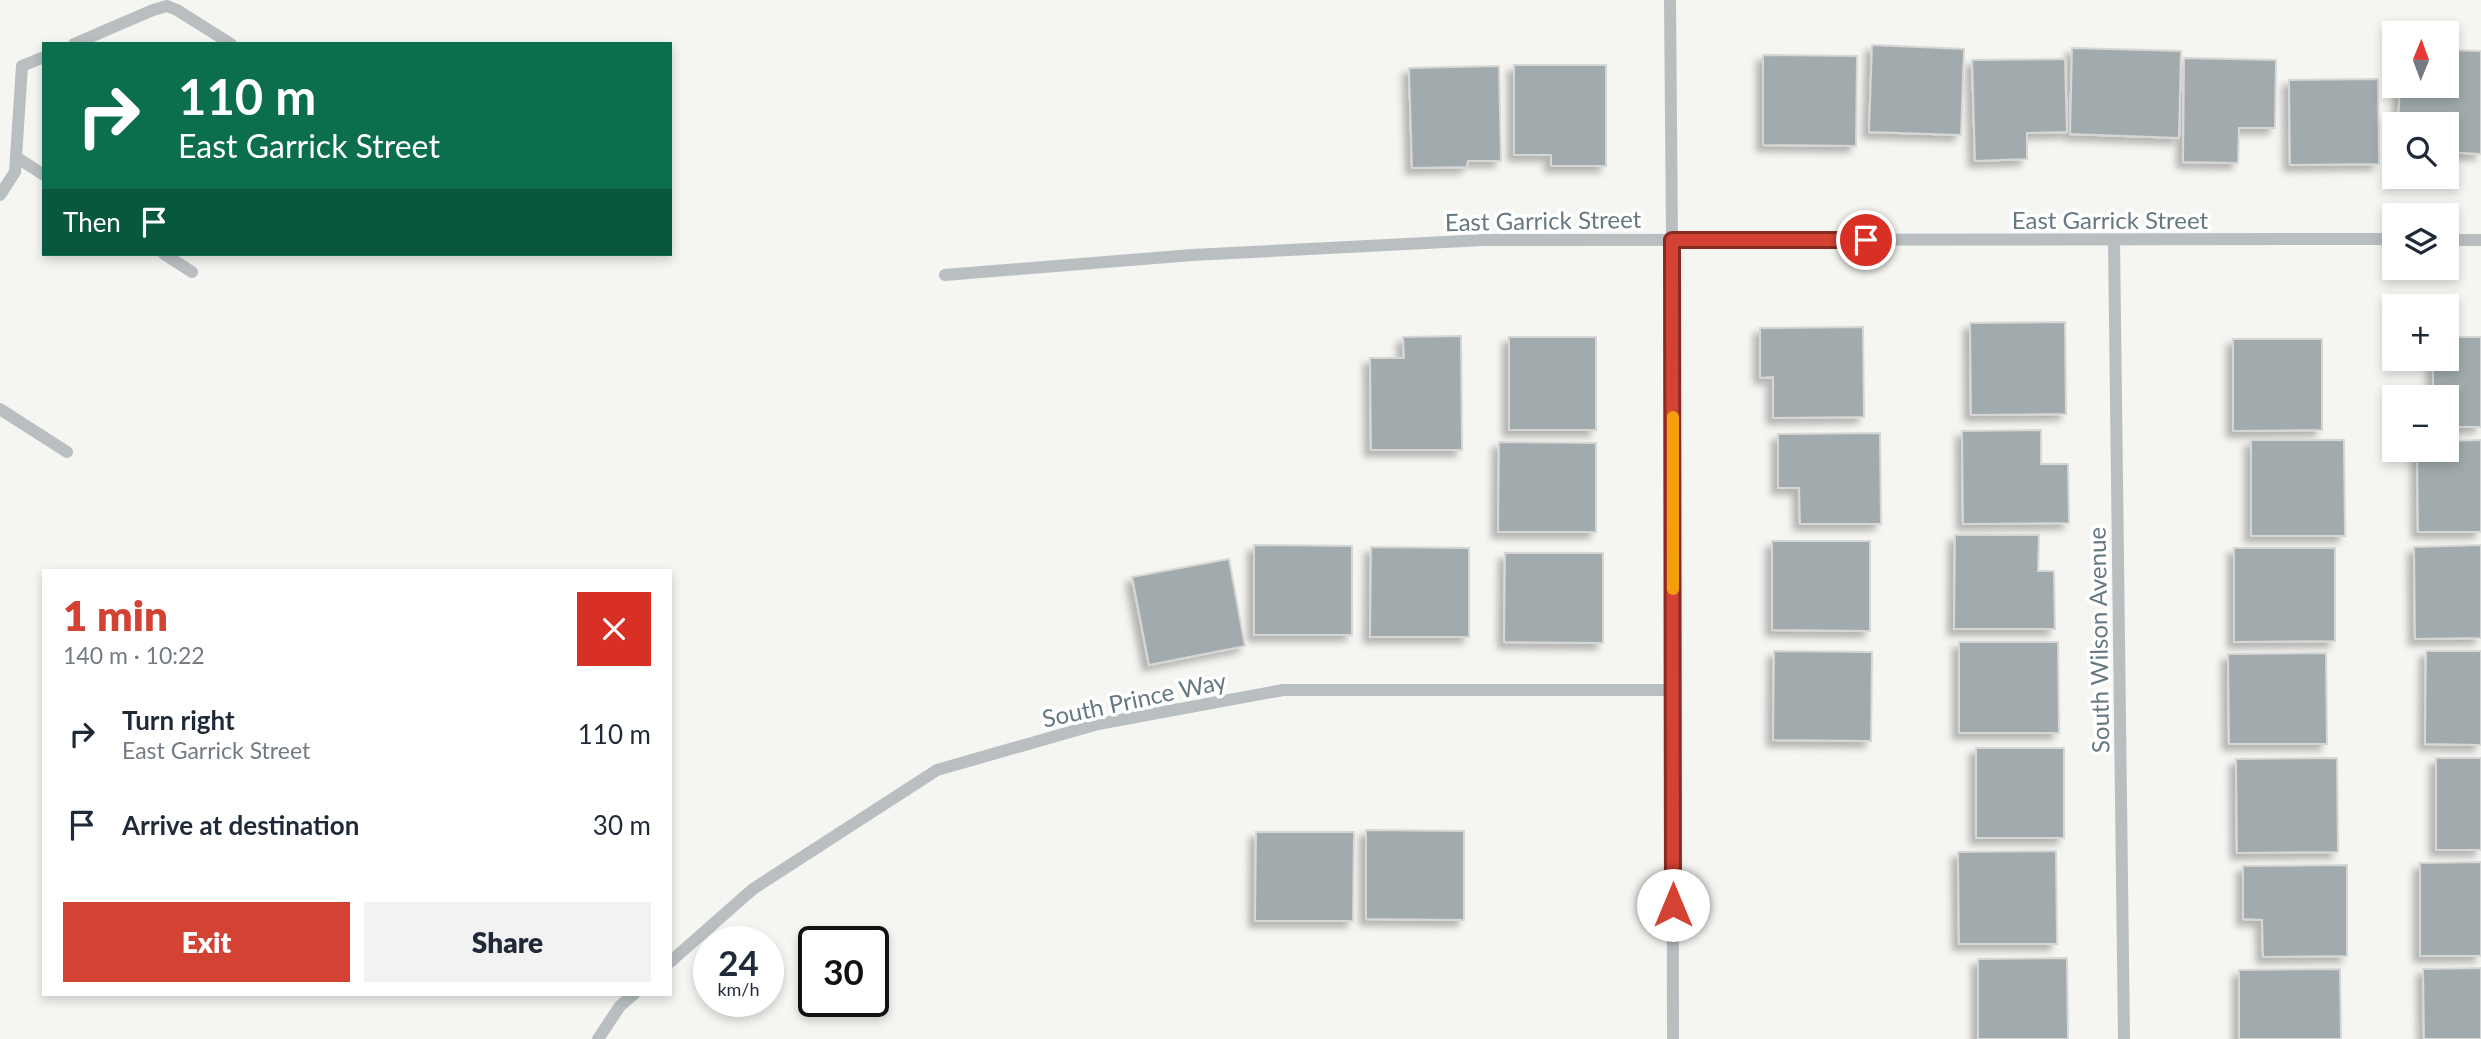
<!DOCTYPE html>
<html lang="en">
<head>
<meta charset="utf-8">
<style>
  :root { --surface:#fff; --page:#f2f2f3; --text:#1f2937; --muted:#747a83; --accent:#d44233 }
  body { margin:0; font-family:Lato,sans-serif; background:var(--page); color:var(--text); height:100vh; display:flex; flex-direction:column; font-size:26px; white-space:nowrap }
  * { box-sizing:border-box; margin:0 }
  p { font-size:23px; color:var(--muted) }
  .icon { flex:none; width:38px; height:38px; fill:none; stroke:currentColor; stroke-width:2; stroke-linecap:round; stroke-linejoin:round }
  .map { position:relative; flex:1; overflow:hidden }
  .panel { position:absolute; left:42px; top:569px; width:630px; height:427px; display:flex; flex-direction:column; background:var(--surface); border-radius:0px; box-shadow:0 4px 10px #0003 }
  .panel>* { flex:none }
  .top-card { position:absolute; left:42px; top:42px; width:630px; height:214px; border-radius:0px; box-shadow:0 4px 10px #0003; background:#0b6e4f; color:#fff; overflow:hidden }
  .needle { width:46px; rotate:1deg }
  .fabs { position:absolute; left:2382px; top:21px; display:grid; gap:14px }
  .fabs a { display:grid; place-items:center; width:77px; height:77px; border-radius:0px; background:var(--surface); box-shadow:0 4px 10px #0003; font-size:35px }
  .speed { position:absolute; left:693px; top:926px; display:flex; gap:14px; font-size:35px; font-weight:700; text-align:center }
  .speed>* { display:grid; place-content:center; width:91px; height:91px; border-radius:50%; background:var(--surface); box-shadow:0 4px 10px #0003; line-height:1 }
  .speed small { font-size:18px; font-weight:400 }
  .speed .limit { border:4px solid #111; border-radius:10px; background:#fff; color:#111 }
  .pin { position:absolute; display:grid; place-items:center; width:60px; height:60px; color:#fff; margin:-30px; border:4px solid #fff; border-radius:50%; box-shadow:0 2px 7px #0007 }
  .me { position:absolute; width:77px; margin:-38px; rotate:0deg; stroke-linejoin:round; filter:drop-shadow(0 0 5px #0008) }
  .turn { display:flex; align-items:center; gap:24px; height:147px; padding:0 21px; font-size:32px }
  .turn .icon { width:91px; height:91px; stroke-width:2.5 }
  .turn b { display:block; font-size:49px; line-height:60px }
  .then { display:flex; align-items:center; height:66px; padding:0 21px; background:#0003; gap:14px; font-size:26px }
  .round { display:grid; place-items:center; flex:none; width:74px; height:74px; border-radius:0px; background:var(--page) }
  .summary { display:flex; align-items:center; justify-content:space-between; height:119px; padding:0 21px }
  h1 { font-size:42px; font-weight:800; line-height:52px; color:var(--accent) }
  .cta { display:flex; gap:14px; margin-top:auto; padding:14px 21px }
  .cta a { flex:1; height:80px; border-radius:0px; background:var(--accent); color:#fff; font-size:28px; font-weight:800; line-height:80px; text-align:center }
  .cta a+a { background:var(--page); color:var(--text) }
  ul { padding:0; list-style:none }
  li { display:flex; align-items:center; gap:21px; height:91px; padding:0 21px }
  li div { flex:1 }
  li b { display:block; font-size:26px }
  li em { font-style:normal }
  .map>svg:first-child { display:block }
  .building { fill:#a1abae; stroke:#d6d6d4; stroke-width:2; filter:url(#shadow) }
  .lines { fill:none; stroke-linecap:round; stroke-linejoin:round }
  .minor { stroke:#b9bfc1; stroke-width:12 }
  .route-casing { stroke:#8a2b21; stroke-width:18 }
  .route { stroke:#d44233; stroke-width:12 }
  .slow { stroke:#f59e0b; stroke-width:12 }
  .labels { text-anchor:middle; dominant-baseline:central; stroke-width:7; stroke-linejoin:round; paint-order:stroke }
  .street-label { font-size:24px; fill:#667880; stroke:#fff }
</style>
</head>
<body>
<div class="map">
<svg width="2481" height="1039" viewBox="0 0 2481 1039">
  <defs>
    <filter id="shadow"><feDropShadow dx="-6" dy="6" stdDeviation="3.5" flood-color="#0004"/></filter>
  </defs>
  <rect width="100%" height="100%" fill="#f5f5f2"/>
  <g class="building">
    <polygon points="1872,45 1964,49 1961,135 1869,132"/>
    <polygon points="2072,48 2181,51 2179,138 2070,134"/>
    <polygon points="2446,50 2481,51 2481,154 2446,152 2446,124 2398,124 2400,86 2446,86"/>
    <polygon points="1763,55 1857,56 1856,146 1763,145"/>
    <polygon points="2184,58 2276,60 2275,128 2239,128 2238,163 2183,162"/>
    <polygon points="2065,59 2067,132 2027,133 2027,159 1975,161 1972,60"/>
    <polygon points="1514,65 1606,65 1606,166 1551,166 1551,155 1514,155"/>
    <polygon points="1499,66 1501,161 1468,161 1467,167 1412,168 1409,68"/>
    <polygon points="2378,79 2379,164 2290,165 2289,80"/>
    <polygon points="2065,322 2066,414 1971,415 1970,323"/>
    <polygon points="1863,327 1864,417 1773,418 1773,377 1760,378 1760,328"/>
    <polygon points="1461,336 1462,450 1371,450 1370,358 1404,358 1403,337"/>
    <rect x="1509" y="337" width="87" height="93"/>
    <polygon points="2446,337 2481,337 2481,427 2446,427 2446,397 2433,397 2433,359 2446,359"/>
    <polygon points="2233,339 2322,339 2322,430 2233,431"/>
    <polygon points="2041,430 2041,464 2068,464 2069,523 1963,524 1962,431"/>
    <polygon points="1880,433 1881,524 1800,524 1799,488 1778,488 1778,434"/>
    <polygon points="2251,440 2344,440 2345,536 2251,536"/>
    <polygon points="2481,440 2481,532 2418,532 2417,450 2446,450 2446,441"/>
    <polygon points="1499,442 1596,443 1596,532 1498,532"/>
    <polygon points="1955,535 2039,535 2038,571 2054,571 2055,629 1954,629"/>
    <polygon points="1772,541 1870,541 1870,631 1772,630"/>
    <polygon points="1254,545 1352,546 1352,635 1254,635"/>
    <polygon points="2481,545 2481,638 2415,639 2414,547"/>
    <polygon points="1371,547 1469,548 1469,637 1370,637"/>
    <polygon points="2234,548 2335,548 2335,641 2234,642"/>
    <polygon points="1505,553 1603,553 1603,643 1504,642"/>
    <polygon points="1229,559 1245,646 1149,665 1132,577"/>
    <polygon points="1959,642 2058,642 2059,733 1959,733"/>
    <polygon points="1774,651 1872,652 1871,741 1773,740"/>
    <polygon points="2426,651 2481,651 2481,745 2425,744"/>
    <polygon points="2326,653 2327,744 2229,744 2228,654"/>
    <rect x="1976" y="748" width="88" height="90"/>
    <polygon points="2337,758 2338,852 2237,853 2236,759"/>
    <rect x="2436" y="758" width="45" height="92"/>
    <polygon points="1366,830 1464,831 1464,920 1366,919"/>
    <polygon points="1256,832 1354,832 1353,921 1255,921"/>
    <polygon points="2056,851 2057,944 1959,944 1958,852"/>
    <polygon points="2481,862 2481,956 2420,956 2420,863"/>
    <polygon points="2347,865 2347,956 2263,957 2262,920 2243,919 2243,866"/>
    <polygon points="2067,958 2068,1039 1978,1039 1978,959"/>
    <polygon points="2481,968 2481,1039 2424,1039 2423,969"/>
    <polygon points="2340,969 2341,1039 2239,1039 2239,970"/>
  </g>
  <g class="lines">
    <g class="minor">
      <polyline points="1670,0 1672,240 1673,1039"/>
      <polyline points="74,44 153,10 167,6 177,10 231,44"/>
      <polyline points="16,157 44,175"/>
      <polyline points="0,195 15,172 22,66 44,57"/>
      <polyline points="2114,240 2124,1039"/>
      <polyline points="2446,240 2481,240"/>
      <polyline points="164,254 192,272"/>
      <polyline points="945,275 1192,255 1484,240 2394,239"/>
      <polyline points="0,409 67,452"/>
      <polyline points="670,962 753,889 937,770 1098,724 1283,690 1673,690"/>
      <polyline points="598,1039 620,1006 634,994"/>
    </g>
  </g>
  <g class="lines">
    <g class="route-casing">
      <polyline id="route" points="1673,905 1672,240 1866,240"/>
    </g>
    <use href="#route" class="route"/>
    <polyline class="slow" points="1673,417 1673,589"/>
  </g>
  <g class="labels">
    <g class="street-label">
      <text x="2110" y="219">East Garrick Street</text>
      <text transform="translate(1543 220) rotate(-1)">East Garrick Street</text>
      <text transform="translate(2098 640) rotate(-91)">South Wilson Avenue</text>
      <text transform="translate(1134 699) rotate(-12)">South Prince Way</text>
    </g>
  </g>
</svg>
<div class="fabs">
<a><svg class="needle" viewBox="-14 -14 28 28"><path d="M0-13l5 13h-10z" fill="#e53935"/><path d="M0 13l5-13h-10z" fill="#747a83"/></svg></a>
<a><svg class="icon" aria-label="search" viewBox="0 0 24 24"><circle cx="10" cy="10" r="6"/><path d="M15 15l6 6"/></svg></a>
<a><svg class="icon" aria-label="layers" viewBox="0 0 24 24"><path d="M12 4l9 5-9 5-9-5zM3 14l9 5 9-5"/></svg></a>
<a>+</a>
<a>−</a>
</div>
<div class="speed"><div>24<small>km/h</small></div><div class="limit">30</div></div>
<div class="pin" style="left:1866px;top:240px;background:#d93025"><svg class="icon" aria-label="arrive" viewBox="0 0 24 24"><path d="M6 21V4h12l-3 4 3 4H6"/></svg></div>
<svg class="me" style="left:1673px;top:905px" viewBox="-20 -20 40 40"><circle r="19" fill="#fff"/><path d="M0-13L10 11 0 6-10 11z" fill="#d44233"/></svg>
<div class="top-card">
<div class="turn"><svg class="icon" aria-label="right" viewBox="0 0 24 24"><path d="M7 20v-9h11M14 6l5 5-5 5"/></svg><div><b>110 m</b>East Garrick Street</div></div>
<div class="then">Then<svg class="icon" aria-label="arrive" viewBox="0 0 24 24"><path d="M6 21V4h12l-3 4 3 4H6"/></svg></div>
</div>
<section class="panel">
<div class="summary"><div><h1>1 min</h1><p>140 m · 10:22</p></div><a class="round" style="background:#d93025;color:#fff"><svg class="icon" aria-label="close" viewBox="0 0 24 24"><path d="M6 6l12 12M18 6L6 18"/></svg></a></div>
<ul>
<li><svg class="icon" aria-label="right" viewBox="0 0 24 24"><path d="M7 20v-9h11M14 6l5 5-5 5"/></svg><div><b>Turn right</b><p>East Garrick Street</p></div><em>110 m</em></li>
<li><svg class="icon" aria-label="arrive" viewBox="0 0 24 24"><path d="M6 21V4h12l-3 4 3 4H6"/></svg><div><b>Arrive at destination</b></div><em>30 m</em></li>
</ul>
<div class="cta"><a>Exit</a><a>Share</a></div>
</section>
</div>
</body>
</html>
